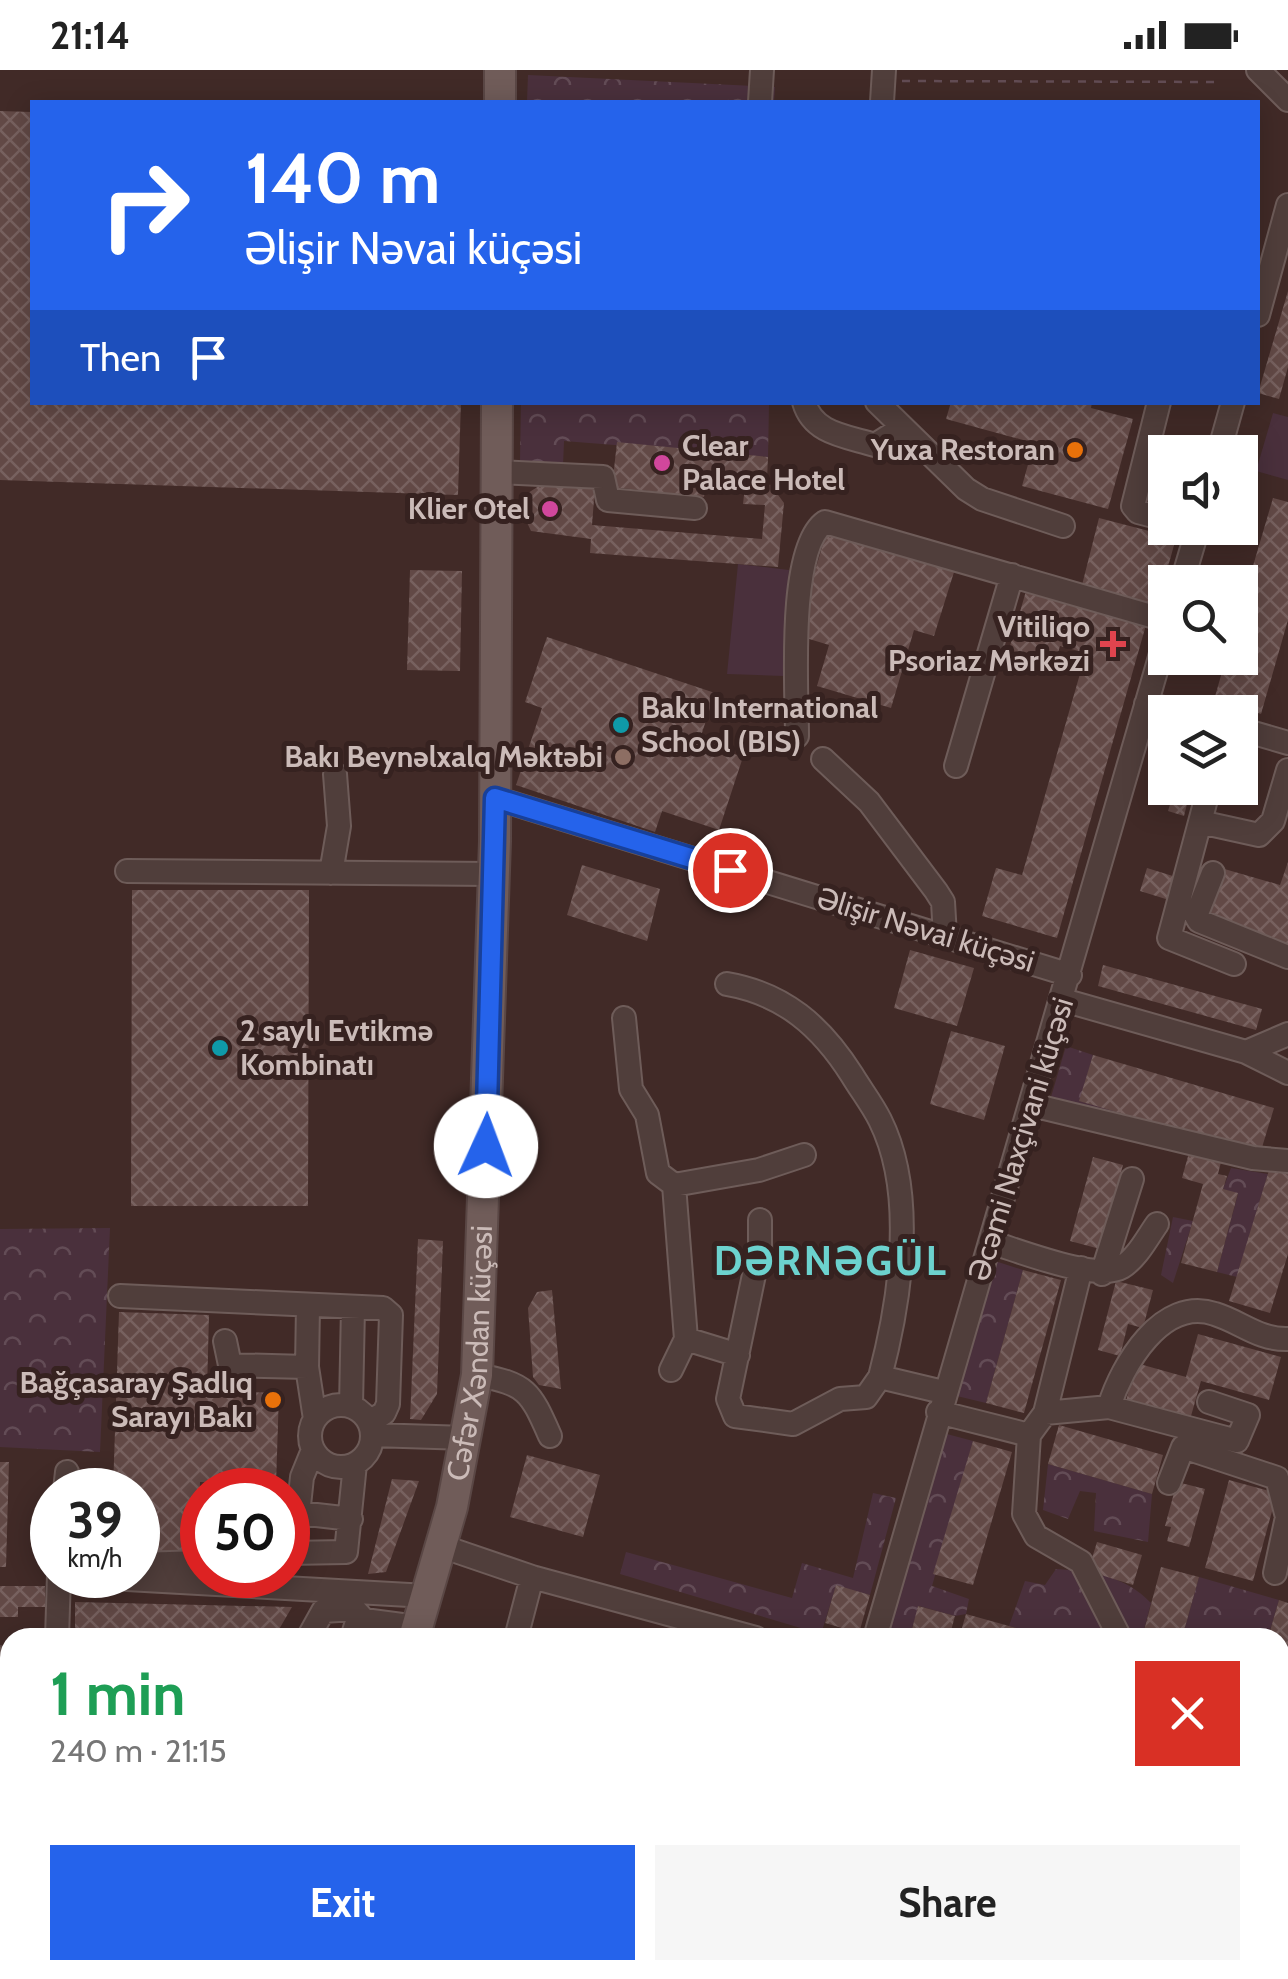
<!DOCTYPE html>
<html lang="en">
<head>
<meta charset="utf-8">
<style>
	:root { --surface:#fff; --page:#f6f6f6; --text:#222; --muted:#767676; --accent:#2563eb }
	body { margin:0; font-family:Cabin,sans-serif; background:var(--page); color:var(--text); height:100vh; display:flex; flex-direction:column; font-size:38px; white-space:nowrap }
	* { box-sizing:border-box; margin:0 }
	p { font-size:32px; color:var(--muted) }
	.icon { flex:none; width:55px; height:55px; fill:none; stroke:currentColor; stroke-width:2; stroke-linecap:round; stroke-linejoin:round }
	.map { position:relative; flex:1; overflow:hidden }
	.details { position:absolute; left:0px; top:1558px; width:1290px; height:352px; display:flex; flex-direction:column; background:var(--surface); border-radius:30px 30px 0 0; box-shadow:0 5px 25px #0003 }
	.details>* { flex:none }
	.hud { position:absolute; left:30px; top:30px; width:1230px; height:305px; border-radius:0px; box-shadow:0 5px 25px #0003; background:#2563eb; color:#fff; overflow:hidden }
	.controls { position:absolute; left:1148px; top:365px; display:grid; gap:20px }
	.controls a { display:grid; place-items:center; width:110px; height:110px; border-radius:0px; background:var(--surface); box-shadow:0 5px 25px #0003; font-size:50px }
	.speed { position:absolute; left:30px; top:1398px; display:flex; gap:20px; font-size:50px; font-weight:700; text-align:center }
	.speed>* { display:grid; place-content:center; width:130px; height:130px; border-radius:50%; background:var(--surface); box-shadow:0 5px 25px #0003; line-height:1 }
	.speed small { font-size:25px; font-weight:400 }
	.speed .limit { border:15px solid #d22; background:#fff; color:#111 }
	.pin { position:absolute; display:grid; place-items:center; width:85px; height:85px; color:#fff; margin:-42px; border:5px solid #fff; border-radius:50%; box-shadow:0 2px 10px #0007 }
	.me { position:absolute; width:110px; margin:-55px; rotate:2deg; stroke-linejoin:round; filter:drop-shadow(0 0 8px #0008) }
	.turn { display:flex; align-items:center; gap:35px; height:210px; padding:0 50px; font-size:45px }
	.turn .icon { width:130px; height:130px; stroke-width:2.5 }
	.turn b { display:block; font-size:70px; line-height:85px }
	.then { display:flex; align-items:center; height:95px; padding:0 50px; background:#0003; gap:20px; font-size:38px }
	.round { display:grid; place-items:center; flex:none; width:105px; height:105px; border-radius:0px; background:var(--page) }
	.overview { display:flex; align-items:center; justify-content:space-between; height:170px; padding:0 50px }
	h1 { font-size:60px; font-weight:800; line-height:75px; color:#1e9e55 }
	.action { display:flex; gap:20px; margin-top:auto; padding:20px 50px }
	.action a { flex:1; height:115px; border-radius:0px; background:var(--accent); color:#fff; font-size:40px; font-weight:800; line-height:115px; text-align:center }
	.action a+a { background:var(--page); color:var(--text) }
	.status { display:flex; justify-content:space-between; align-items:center; height:70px; padding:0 50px; background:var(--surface); direction:ltr }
	.status svg { height:28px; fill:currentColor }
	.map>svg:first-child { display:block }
	.forest { fill:url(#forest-crowns) }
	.pitch { fill:#4a303c }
	.building { fill:url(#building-cross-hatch) }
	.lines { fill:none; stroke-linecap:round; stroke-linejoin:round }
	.minor-casing { stroke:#6e5c59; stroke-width:26 }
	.major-casing { stroke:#5a4745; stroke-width:34 }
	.path { stroke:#624c54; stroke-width:2.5; stroke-dasharray:8 8; stroke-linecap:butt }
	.minor { stroke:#503e3b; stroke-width:22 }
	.major { stroke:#705c59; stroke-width:30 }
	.route-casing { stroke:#184099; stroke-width:25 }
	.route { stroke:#2563eb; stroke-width:18 }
	.food-dot { fill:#e8710a; stroke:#362220; stroke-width:4 }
	.hotel-dot { fill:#d1479c; stroke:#362220; stroke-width:4 }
	.health-dot { fill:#e0444e; stroke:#362220; stroke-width:4 }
	.culture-dot { fill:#0f9aa8; stroke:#362220; stroke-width:4 }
	.education-dot { fill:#8d6e63; stroke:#362220; stroke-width:4 }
	.labels { text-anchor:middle; stroke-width:10; stroke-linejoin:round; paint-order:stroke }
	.poi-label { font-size:30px; font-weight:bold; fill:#cbbbb8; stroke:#362220; text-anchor:end }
	.street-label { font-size:30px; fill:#cbbbb8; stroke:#362220 }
	.district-label { font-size:40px; font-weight:bold; letter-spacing:2.5px; fill:#6cd2ce; stroke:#362220 }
</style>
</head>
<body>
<div class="status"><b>21:14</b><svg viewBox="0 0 49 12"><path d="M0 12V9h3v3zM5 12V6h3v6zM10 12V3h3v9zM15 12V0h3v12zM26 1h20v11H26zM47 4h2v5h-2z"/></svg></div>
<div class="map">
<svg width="1288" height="1909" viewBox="0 0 1288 1909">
	<defs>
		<pattern id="forest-crowns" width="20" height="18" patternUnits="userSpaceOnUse" patternTransform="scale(2.5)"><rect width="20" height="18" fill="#4a303c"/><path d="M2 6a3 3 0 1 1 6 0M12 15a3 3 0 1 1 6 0" fill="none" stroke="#634c56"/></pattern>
		<pattern id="building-cross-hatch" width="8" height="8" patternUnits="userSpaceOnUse" patternTransform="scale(2.5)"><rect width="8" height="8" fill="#624946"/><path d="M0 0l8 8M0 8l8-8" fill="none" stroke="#77615f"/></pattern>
	</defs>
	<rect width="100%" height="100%" fill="#412a27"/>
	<path class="forest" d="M 528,5 L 775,17 L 774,32 L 527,32 Z
		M 521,333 L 769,333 L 768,387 L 564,371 L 563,395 L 520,392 Z
		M 1066,976 L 1093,985 L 1080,1031 L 1119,1042 L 1117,1047 L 1051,1027 Z
		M 1231,1098 L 1268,1104 L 1237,1207 L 1217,1202 L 1238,1124 L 1223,1119 Z
		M 1173,1147 L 1193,1151 L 1173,1213 L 1161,1205 Z
		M 110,1158 L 100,1382 L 0,1377 L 0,1159 Z
		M 995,1191 L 1023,1200 L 986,1333 L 957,1326 Z
		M 943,1363 L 973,1371 L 932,1516 L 969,1529 L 966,1544 L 955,1546 L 919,1536 L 909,1567 L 888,1558 Z
		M 1048,1394 L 1152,1424 L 1148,1472 L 1094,1461 L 1096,1423 L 1080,1421 L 1068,1449 L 1043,1440 Z
		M 873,1423 L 896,1428 L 870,1525 L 836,1516 L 821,1564 L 620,1504 L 626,1482 L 792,1528 L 802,1493 L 853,1508 Z
		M 1056,1499 C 1093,1501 1125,1506 1151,1533 L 1142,1567 L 1049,1567 L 1009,1556 L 1025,1511 L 1045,1515 Z
		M 1199,1507 L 1279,1530 L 1268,1567 L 1182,1568 Z"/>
	<path class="pitch" d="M 1273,343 L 1288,347 L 1288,410 L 1256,401 Z
		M 738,494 L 789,500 L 783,606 L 727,604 Z"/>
	<path class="building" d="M 0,41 L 32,42 L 32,332 L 461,332 L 458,425 L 0,410 Z
		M 1288,221 L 1288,297 L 1279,329 L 1258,323 Z
		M 951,332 L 1092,332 L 1091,338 L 1133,349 L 1108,439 L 1022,416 L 1034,373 L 946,349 Z
		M 617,372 L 768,387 L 767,410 L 784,433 L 778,497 L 590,483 L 591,469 L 531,461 L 523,444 L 523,434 L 528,423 L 542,414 L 595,417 L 592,455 L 762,469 L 765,435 L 743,434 L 746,407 L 707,404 L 704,427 L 612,417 Z
		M 1273,428 L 1288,432 L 1288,550 L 1261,644 L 1214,630 L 1226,588 L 1240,588 L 1240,540 Z
		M 1099,448 L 1176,468 L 1156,540 L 1081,519 Z
		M 826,464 L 954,502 L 934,566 L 914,560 L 891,638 L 817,616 L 829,575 L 796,565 Z
		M 410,500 L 462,501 L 460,601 L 407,600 Z
		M 1026,521 L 1146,555 L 1057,868 L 982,846 L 996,798 L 1022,805 L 1086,583 L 1060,576 L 1052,603 L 1006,590 Z
		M 547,567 L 715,623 L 699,672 L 743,687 L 719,760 L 662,741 L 655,762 L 516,715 L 542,638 L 525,632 Z
		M 1175,718 L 1191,718 L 1184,746 L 1168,741 Z
		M 1288,792 L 1288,874 L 1206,850 L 1221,798 L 1280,815 Z
		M 582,795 L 660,819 L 647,871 L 567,845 Z
		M 1147,798 L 1176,807 L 1169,830 L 1140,821 Z
		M 132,820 L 309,820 L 308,1136 L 131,1136 Z
		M 910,880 L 974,898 L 957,956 L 894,938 Z
		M 1103,895 L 1262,939 L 1256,960 L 1098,916 Z
		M 951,961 L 1005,976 L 984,1050 L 930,1034 Z
		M 1093,985 L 1274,1038 L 1260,1084 L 1079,1031 Z
		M 1190,1079 L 1222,1088 L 1218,1104 L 1227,1106 L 1223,1119 L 1238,1123 L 1217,1202 L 1181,1193 L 1203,1114 L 1182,1108 Z
		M 1093,1087 L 1123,1095 L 1100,1179 L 1070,1171 Z
		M 1270,1097 L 1288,1103 L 1288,1184 L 1270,1243 L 1229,1231 Z
		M 418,1169 L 443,1171 L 437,1324 L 421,1350 L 410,1349 Z
		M 1023,1200 L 1061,1210 L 1024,1343 L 986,1333 Z
		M 1116,1211 L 1153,1220 L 1143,1258 L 1128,1254 L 1120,1286 L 1098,1280 Z
		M 552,1220 L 561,1319 L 539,1315 L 533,1307 L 528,1238 L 537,1222 Z
		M 119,1242 L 209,1245 L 207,1321 L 279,1323 L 276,1415 L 200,1412 L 197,1491 L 138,1490 L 138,1420 L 113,1420 Z
		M 1198,1264 L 1281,1287 L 1269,1330 L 1201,1311 L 1189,1353 L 1125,1335 L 1136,1293 L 1186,1307 Z
		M 1059,1355 L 1163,1385 L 1152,1424 L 1048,1394 Z
		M 973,1371 L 1012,1382 L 973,1515 L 933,1504 Z
		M 527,1385 L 600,1405 L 583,1467 L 510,1447 Z
		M 0,1392 L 9,1392 L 6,1497 L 0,1497 Z
		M 392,1409 L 419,1411 L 386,1502 L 368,1504 Z
		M 1229,1410 L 1277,1423 L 1253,1511 L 1205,1498 Z
		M 1177,1412 L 1205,1419 L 1189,1477 L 1167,1471 L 1171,1457 L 1165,1456 Z
		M 1097,1472 L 1142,1485 L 1133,1515 L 1088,1501 Z
		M 1161,1497 L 1199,1507 L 1182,1568 L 1142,1568 Z
		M 836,1515 L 870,1525 L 859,1563 L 825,1553 Z
		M 0,1516 L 45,1516 L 45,1537 L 18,1537 L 18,1547 L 0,1547 Z
		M 1279,1530 L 1288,1533 L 1288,1626 L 1281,1651 L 1280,1568 L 1268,1568 Z
		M 75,1532 L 292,1537 L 274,1568 L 75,1568 Z
		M 918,1536 L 955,1546 L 949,1568 L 927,1568 L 928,1564 L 912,1559 Z
		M 966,1544 L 1045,1566 L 1045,1568 L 959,1568 Z
		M 0,1661 L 10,1668 L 10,1710 L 0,1703 Z
		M 0,1771 L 10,1777 L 10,1843 L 0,1837 Z
		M 0,1856 L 10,1862 L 10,1895 L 0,1888 Z
		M 18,1900 L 57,1900 L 51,1909 L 32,1909 Z
		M 129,1900 L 181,1900 L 175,1909 L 123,1909 Z
		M 336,1900 L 402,1900 L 399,1909 L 333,1909 Z
		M 584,1900 L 733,1900 L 730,1909 L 596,1909 Z
		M 818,1900 L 856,1900 L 854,1909 L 816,1909 Z
		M 972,1900 L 1013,1900 L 1010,1909 L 970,1909 Z"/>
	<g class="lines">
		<g class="minor-casing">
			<path id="minor" d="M 1258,0 L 1288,30
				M 760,32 L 762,0
				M 882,32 L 884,0
				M 1258,245 L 1288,135
				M 804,332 C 813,364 846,366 875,375 L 902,358
				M 877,332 L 966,419 L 982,429 L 1063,456
				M 1159,332 L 1133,436 L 1138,442 L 1165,449
				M 1219,382 L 1233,332
				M 496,402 L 603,407 L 608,430 L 695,438
				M 1182,512 L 1198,458
				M 1146,634 L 1181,642
				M 1240,659 L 1288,673
				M 797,666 C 797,622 787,478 825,452 L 1165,550
				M 823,689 L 869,732 L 936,821 L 943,832 L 945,866
				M 956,696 L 1012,505
				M 1209,718 L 1200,752 L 1259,765 L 1273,751 L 1288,700
				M 495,728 L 1070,905
				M 1200,752 L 1169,868 L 1234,894
				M 127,801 L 493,804
				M 331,803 L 339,756 L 335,704
				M 1213,803 L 1196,846 L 1199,851 L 1288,887
				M 727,914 C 784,924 821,956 852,1005 C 861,1020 872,1034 880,1050 C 917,1124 900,1231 880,1307
				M 1063,930 L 1246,982 L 1288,1003
				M 624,948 L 631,1019 L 647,1045 L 658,1103 L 674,1115 L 686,1269 L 671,1300
				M 1246,982 L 1288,964
				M 1032,1035 L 1253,1088 L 1288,1091
				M 674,1115 L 759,1100 L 804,1085
				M 760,1150 L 760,1176 L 728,1329 L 735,1346 L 793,1354 L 840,1329 L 866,1327 L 880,1307 L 943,1322
				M 990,1172 C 1020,1181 1097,1212 1122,1197 C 1137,1188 1147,1168 1157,1154
				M 1081,1198 L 1045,1343 L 1029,1365 L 1024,1444 L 1036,1466 L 1081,1492 L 1120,1568
				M 1102,1204 L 1132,1109
				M 120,1226 L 383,1238 L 391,1245 L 388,1334 L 384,1343 L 369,1352
				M 308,1236 L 307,1297 L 315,1349
				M 686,1269 L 738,1285
				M 225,1271 L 230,1295 L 307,1297
				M 477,1305 C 527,1314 530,1321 550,1366
				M310 1366a31 31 0 1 1 62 0a31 31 0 1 1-62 0Z
				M 351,1336 L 353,1237
				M 1109,1337 C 1122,1295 1162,1226 1215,1244 C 1241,1252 1259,1270 1288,1269
				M 938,1342 L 1029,1365
				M 1045,1343 L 1109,1337 L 1237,1371 L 1248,1345 L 1209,1332
				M 372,1365 L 467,1368
				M 1169,1413 L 1183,1377 L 1277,1408 L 1287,1447 L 1275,1503
				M 65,1420 L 67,1402
				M 299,1443 L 351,1449
				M 441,1476 L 532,1507 L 756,1568
				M 288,1483 L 346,1482 L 355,1394
				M 294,1483 L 302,1407 L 313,1380
				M 138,1494 L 202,1492
				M 127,1509 L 427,1526
				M 57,1568 L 59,1505
				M 308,1568 L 323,1541 L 354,1539 L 364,1550
				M 352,1568 L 356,1555 L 364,1550 L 417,1557
				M 516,1568 L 532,1507
				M 875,1568 L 1165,570
				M 1280,1719 L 1288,1722
				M 0,1735 L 10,1741
				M 1280,1830 L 1286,1812
				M 1151,1900 L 1178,1909
				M 95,1907 L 99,1900
				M 425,1909 L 428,1900
				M 772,1909 L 775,1900
				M 862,1909 L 864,1900
				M 931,1909 L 932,1900
				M 1046,1909 L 1048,1900
				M 1254,1909 L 1257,1900"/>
		</g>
		<g class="major-casing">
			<g id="major">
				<path d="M 500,0 L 500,32"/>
				<path id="s1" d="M 414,1568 L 452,1437 L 477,1305 L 495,771 L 497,332"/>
				<path d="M 0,1592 L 10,1599"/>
				<path d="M 446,1900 L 459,1909"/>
				<path d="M 311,1909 L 313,1900"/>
			</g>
		</g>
		<path class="path" d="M 902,11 L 1216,12
			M 721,32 L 739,30"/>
		<use href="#minor" class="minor"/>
		<use href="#major" class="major"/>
	</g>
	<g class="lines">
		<g class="route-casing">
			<path id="route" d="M 486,1076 L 495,728 L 730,800"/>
		</g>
		<use href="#route" class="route"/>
	</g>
	<g class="food-dot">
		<circle cx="1075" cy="380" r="10"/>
		<circle cx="273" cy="1330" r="10"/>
	</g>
	<g class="hotel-dot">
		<circle cx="662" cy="393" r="10"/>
		<circle cx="550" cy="439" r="10"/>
	</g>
	<path class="health-dot" d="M1108 559h10v10h10v10h-10v10h-10v-10h-10v-10h10z"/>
	<g class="culture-dot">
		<circle cx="621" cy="655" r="10"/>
		<circle cx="220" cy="978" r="10"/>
	</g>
	<circle class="education-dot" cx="623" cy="687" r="10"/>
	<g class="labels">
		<g class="poi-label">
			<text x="682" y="386" text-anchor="start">Clear<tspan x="682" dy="34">Palace Hotel</tspan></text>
			<text x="1055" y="390">Yuxa Restoran</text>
			<text x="530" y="449">Klier Otel</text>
			<text x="1090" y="567">Vitiliqo<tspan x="1090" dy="34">Psoriaz Mərkəzi</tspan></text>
			<text x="641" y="648" text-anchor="start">Baku International<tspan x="641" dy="34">School (BIS)</tspan></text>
			<text x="603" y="697">Bakı Beynəlxalq Məktəbi</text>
			<text x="240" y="971" text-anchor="start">2 saylı Evtikmə<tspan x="240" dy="34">Kombinatı</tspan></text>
			<text x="253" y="1323">Bağçasaray Şadlıq<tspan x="253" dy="34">Sarayı Bakı</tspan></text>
		</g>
		<g class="street-label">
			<text transform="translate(926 860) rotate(17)" y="10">Əlişir Nəvai küçəsi</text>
			<text transform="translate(1021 1069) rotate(-73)" y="10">Əcəmi Naxçivani küçəsi</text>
			<text dy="10" stroke="none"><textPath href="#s1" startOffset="292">Cəfər Xəndan küçəsi</textPath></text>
		</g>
		<g class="district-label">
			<text x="831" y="1205">DƏRNƏGÜL</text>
		</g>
	</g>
</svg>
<div class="controls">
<a><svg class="icon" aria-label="sound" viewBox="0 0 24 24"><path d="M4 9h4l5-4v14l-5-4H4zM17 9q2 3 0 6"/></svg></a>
<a><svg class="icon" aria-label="search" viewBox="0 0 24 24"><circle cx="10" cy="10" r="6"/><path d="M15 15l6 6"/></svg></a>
<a><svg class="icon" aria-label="layers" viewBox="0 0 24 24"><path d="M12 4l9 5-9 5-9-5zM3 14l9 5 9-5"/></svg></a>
</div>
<div class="speed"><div>39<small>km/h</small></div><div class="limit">50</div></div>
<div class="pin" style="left:730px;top:800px;background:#d93025"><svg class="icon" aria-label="arrive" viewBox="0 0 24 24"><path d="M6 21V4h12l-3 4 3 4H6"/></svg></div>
<svg class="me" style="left:486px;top:1076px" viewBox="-20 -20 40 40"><circle r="19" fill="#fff"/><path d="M0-13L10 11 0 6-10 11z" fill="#2563eb"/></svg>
<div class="hud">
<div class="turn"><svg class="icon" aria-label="right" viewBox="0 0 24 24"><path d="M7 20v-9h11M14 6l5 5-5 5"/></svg><div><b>140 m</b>Əlişir Nəvai küçəsi</div></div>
<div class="then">Then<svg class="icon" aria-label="arrive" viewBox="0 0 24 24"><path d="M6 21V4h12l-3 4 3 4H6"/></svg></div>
</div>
<section class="details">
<div class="overview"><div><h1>1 min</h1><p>240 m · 21:15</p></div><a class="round" style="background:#d93025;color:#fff"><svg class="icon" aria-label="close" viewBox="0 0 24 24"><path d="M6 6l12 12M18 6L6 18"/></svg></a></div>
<div class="action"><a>Exit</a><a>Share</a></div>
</section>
</div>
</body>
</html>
